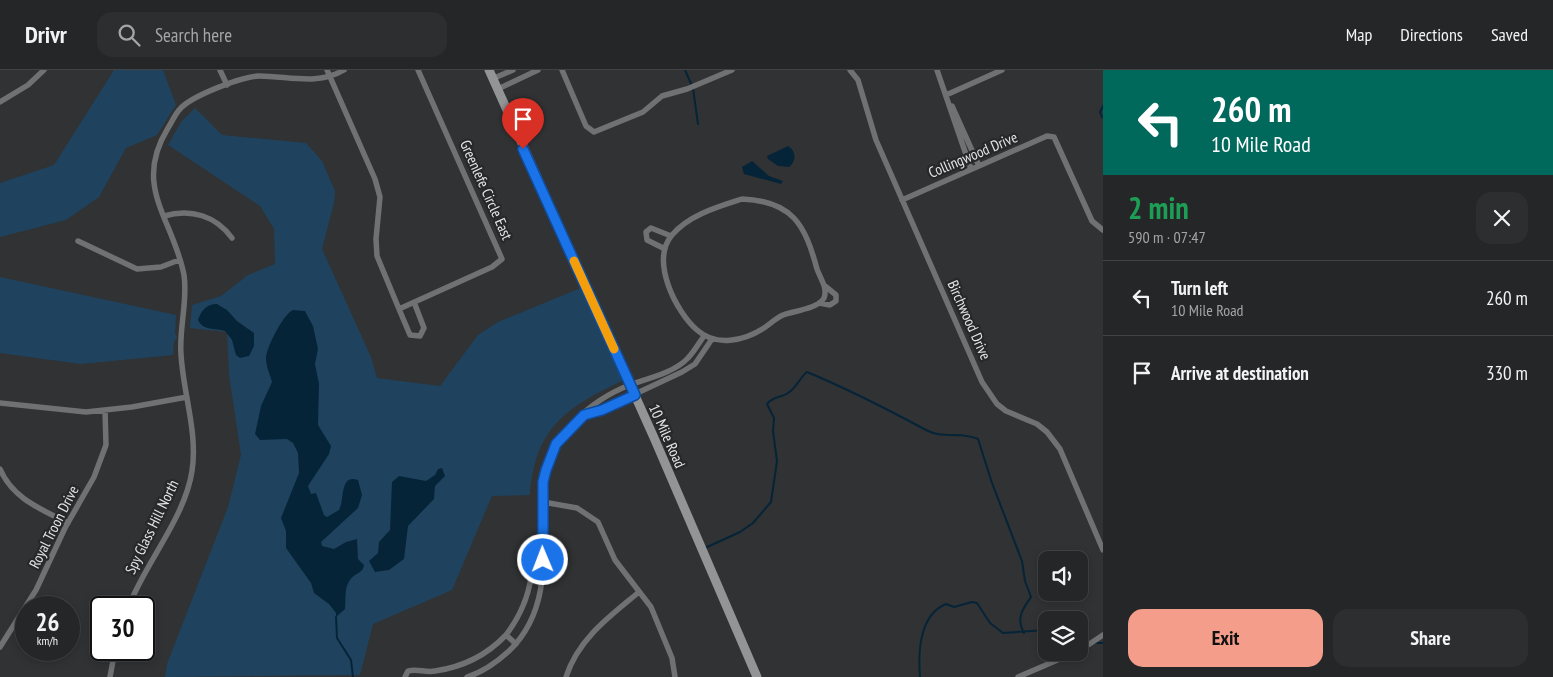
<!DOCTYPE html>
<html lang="en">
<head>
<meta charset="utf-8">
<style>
	:root { --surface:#242627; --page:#2c2e2f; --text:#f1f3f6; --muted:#a3a5a7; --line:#414344; --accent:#f49d8b }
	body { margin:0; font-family:"PT Sans Narrow",sans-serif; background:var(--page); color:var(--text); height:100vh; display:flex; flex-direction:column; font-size:19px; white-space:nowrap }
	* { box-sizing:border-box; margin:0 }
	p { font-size:16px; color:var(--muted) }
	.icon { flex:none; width:28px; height:28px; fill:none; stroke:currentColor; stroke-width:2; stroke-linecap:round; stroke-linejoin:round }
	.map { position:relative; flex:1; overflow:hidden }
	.details { display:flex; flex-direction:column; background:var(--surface); width:450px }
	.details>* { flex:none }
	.banner { background:#00695c; color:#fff; overflow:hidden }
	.fabs { position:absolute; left:1038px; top:481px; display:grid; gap:10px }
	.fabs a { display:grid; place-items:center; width:50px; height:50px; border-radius:10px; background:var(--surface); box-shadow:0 2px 8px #0003,0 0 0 1px var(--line); font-size:25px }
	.speed { position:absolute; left:15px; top:526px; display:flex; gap:10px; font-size:25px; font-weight:700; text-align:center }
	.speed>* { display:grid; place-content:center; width:65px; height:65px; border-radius:50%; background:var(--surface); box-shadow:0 2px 8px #0003,0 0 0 1px var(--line); line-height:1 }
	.speed small { font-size:12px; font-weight:400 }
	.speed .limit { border:2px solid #111; border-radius:8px; background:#fff; color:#111 }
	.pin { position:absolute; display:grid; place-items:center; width:42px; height:42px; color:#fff; margin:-51px -21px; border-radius:50% 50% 50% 0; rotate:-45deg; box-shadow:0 0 5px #0007 }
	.pin .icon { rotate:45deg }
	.me { position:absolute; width:55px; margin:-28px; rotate:359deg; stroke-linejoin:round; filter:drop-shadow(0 0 4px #0008) }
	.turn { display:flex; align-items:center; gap:18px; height:105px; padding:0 25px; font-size:22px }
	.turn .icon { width:65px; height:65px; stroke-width:2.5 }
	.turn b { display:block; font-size:35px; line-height:42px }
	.round { display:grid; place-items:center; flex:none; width:52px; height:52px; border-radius:15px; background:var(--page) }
	.summary { display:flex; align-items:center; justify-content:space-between; height:85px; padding:0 25px }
	h1 { font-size:30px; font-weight:700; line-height:38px; color:#1e9e55 }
	.primary-button { display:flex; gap:10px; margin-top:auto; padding:10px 25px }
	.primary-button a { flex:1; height:58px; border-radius:15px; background:var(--accent); color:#111; font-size:20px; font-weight:700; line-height:58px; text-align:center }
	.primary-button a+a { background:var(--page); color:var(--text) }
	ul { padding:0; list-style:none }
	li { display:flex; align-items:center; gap:15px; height:75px; padding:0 25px; border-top:1px solid var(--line) }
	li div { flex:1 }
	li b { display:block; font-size:19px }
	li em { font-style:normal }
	header { display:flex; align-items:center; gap:30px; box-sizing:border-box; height:70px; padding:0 25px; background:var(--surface); border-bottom:1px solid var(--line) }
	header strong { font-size:24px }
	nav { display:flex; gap:28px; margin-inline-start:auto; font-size:18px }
	.search { width:350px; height:45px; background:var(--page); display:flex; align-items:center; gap:12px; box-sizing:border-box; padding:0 18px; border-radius:15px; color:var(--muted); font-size:19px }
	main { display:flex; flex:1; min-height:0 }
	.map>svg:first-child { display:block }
	.green { fill:#1f435e }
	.water { fill:#062438 }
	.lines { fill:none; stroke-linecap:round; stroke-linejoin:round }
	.stream { stroke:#062438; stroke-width:2 }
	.minor { stroke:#707172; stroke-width:5.5 }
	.secondary { stroke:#929496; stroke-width:9 }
	.route-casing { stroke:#114b97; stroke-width:12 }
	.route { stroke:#1a73e8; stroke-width:9 }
	.slow { stroke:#f59e0b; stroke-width:9 }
	.labels { text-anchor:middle; stroke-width:4.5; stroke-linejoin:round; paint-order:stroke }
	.street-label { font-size:15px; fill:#e4e6e7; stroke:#26282a }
</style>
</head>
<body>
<header>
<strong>Drivr</strong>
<div class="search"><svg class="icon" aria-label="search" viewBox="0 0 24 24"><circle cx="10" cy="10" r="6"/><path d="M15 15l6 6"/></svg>Search here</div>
<nav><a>Map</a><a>Directions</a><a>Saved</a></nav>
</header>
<main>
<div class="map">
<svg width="1103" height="607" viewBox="0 0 1103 607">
	<rect width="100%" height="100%" fill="#303234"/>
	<path class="green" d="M 114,0 L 163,0 L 176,35 L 157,65 L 126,78 L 99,127 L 66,150 L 0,167 L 0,113 L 54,95 Z
		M 195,38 L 222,65 L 306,73 L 322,91 L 335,121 L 334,133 L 322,179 L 371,287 L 377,308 L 440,316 L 478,265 L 498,252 L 583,217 L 624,310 C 567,337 535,357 530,425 L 492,426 L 452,520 L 373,554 L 360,605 L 165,607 L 167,594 L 228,437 L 241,385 L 229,304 L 227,262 L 190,258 L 192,235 L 221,226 L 248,205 L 275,194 L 274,159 L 260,136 L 168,75 L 181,52 Z
		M 0,207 L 176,245 L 175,263 L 177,268 L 174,272 L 173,285 L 81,294 L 0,283 Z"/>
	<path class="water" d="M 788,76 C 796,81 797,91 789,97 L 778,96 L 768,89 L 767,86 Z
		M 752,91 L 769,106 L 783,111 L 781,114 L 744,104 L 742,97 Z
		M 217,234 L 227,240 L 237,251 L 254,263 L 254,276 L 249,286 L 240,288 L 236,285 L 232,270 L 225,261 C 215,258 203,261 198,250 C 201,241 206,234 217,234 Z
		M 293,240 L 305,241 L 313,256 L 318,279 L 315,294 L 319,314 L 318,355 L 331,376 L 329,384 L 308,416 L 311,424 L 316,423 L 324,445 L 327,447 L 339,440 C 345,430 339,404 358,410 L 362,425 L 358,438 L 321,472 L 322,476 L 334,479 L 346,472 L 357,469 L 358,489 L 364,495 C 363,504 354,503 350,510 C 344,518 346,530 345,539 L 336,547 L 336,543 L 329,534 L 314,523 L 311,513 L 286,478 L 286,461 L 281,448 L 299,403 L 298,383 L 293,373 L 287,369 L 260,370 L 255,364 L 261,336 L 272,312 C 270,304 266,297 266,288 C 266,278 284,243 293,240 Z
		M 442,398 L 445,406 L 435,416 L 434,429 L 408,456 L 404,489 L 389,500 L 375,502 L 369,491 L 378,483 L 379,472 L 390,460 L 392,412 L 399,406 L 426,411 L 435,405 L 438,399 Z"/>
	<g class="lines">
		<path class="stream" d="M 685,0 L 693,18 L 698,54
			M 1102,47 L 1100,42 L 1103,36
			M 705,478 L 740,462 L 753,453 L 771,432 L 777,391 L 773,361 L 774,348 L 767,334 C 773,326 781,328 788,323 C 797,317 801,306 807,302 C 848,319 887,339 926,360 C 942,369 962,361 978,369 L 992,413 L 1022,491 L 1025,511 L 1031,527 C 1022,540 1016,548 1024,563
			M 336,547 L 337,568 L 351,590 L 353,607
			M 1079,569 L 1088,572
			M 1096,573 L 1103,573
			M 920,607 C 918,583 919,545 946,534 L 954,537 L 972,532 L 977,533 L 990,553 L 1003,563 L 1046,560"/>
		<path class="minor" d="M 220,0 L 227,15
			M 327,0 L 375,109 L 380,127 L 376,169 L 377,186 L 399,239 L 492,197 L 502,189 L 418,0
			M 562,0 L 586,56 L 594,62 L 643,42 L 662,26 L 687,19 L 732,0
			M 850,0 L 858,10 L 876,70 L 982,312 L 997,334 L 1006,341 L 1037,354 L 1047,362 L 1060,379 L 1103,480
			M 937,0 L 971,99
			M 492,9 L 513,0
			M 498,19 L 538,0
			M 946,25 L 1002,0
			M 0,32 L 28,15 L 44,0
			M 952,36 L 979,96
			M 742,129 C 793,131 805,155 817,199 C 820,208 828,218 824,228 C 818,239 793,241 783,245 C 776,248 770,254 764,258 C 744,271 716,277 697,260 C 676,242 650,191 672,165 C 689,145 717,137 742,129 Z
			M 902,130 L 1047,66 L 1054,67 L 1092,151 L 1103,160
			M 164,146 C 191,138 216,146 232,168
			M 78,171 L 137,199 L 161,197 L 179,190
			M 665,179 L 647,170 L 646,162 L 651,158 L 671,166
			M 819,233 L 830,235 L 836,231 L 836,225 L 825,216
			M 399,239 L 410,265 L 420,266 L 424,258 L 414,232
			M 0,333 L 86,342 L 132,337 L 187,327
			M 584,345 L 601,340 L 682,302 L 695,294 L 712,269
			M 0,399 C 13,429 41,439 68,453
			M 543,432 L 577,438 L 598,452 L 615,490 L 651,537 L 672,588 L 675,607
			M 128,538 C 145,493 185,448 192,401 C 198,362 183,323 181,284 C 179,258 188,230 184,205 C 173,148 132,117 168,58 C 172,52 175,44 180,39 C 191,26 243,6 259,6 C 289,6 317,16 344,0
			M 516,574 L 506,565 C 521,545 531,522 532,496 C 532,488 531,481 532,473 L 534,470 L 543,470
			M 0,577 L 36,520 L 65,458 L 94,407 L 106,375 L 105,340
			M 1079,581 L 1103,565
			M 110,607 L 115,580
			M 405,607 L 408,601 C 417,598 425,603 435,601 C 463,597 486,586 506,565
			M 467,607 C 483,602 497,592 509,581 C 556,536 541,470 543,412 C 552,365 588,331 632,314 C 650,308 675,302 688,288 C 694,282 699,273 704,266
			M 566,607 C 578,569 610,546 639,522
			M 1018,607 L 1076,582"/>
		<path class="secondary" d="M 489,0 L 655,370 L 757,607"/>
	</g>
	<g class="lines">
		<g class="route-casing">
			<path id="route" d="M 523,79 L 635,325 L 602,340 L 584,345 L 556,374 L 546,400 L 543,412 L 543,490"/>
		</g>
		<use href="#route" class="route"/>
		<path class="slow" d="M 574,191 L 614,279"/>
	</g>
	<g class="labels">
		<g class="street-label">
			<text transform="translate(973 85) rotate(-23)" y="5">Collingwood Drive</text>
			<text transform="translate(486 120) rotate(66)" y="5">Greenlefe Circle East</text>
			<text transform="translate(969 250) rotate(66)" y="5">Birchwood Drive</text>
			<text transform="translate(667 366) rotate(66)" y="5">10 Mile Road</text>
			<text transform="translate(54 457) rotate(-63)" y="5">Royal Troon Drive</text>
			<text transform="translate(152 457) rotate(-64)" y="5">Spy Glass Hill North</text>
		</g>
	</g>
</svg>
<div class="fabs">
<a><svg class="icon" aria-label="sound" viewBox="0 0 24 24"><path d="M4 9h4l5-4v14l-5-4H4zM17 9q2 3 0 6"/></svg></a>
<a><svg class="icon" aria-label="layers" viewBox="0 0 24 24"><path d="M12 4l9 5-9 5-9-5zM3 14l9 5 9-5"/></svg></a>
</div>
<div class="speed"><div>26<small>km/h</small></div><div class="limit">30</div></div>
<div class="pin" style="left:523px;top:79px;background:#d93025"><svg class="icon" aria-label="arrive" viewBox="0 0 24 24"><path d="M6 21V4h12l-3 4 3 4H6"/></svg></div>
<svg class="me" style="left:543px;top:490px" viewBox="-20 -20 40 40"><circle r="17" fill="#1a73e8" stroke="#fff" stroke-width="3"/><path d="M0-11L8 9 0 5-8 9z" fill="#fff"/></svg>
</div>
<section class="details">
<div class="banner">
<div class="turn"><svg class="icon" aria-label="left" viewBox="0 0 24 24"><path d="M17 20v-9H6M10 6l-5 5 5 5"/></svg><div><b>260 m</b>10 Mile Road</div></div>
</div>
<div class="summary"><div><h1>2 min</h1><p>590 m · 07:47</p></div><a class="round"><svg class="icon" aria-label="close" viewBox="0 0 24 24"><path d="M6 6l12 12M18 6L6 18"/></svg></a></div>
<ul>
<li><svg class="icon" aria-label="left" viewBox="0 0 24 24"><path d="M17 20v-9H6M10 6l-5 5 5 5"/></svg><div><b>Turn left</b><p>10 Mile Road</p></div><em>260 m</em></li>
<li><svg class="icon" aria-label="arrive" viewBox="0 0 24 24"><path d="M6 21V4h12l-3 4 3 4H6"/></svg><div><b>Arrive at destination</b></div><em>330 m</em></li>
</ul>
<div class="primary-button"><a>Exit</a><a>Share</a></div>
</section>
</main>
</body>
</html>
